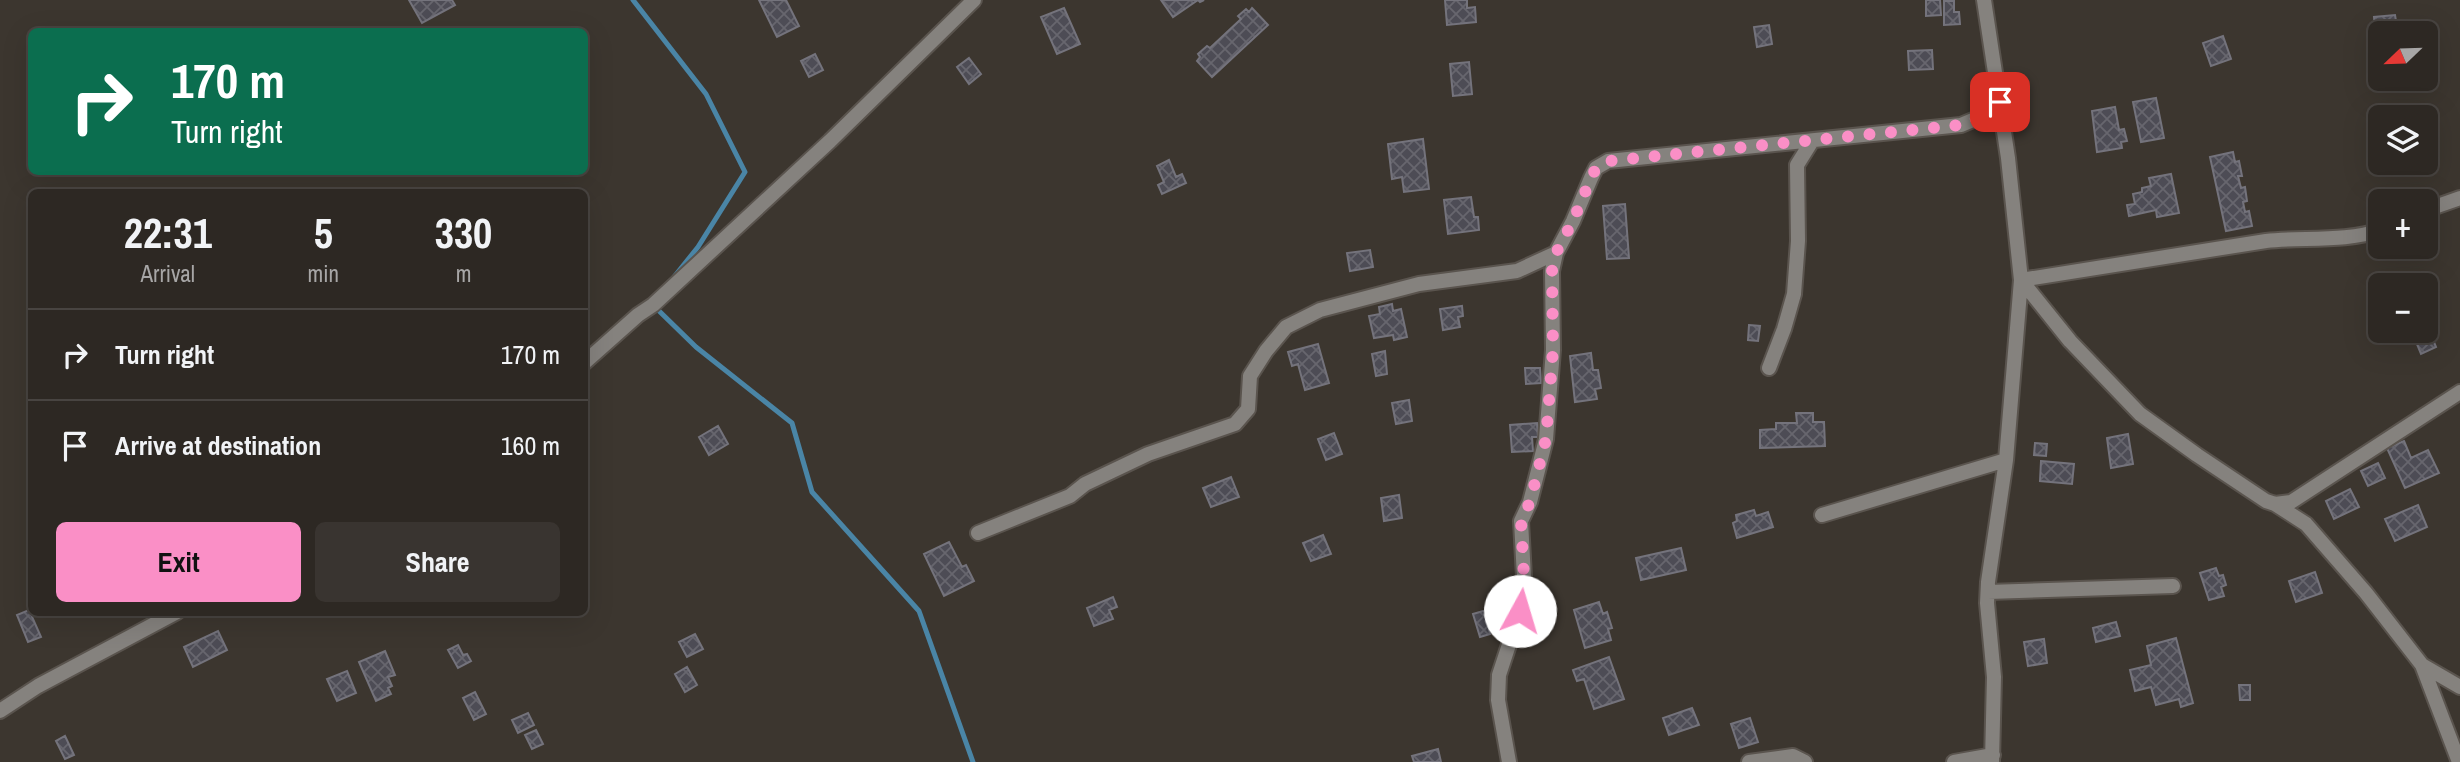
<!DOCTYPE html>
<html lang="en">
<head>
<meta charset="utf-8">
<style>
	:root { --surface:#2d2823; --page:#393430; --text:#f1f3f6; --muted:#a7a6a6; --line:#484441; --accent:#fa8fc6 }
	body { margin:0; font-family:"Archivo Narrow",sans-serif; background:var(--page); color:var(--text); height:100vh; display:flex; flex-direction:column; font-size:26px; white-space:nowrap }
	* { box-sizing:border-box; margin:0 }
	p { font-size:23px; color:var(--muted) }
	.icon { flex:none; width:38px; height:38px; fill:none; stroke:currentColor; stroke-width:2; stroke-linecap:round; stroke-linejoin:round }
	.map { position:relative; flex:1; overflow:hidden }
	.side { position:absolute; left:28px; top:189px; width:560px; height:427px; display:flex; flex-direction:column; background:var(--surface); border-radius:10px; box-shadow:0 7px 28px #0002,0 0 0 2px var(--line) }
	.side>* { flex:none }
	.top-card { position:absolute; left:28px; top:28px; width:560px; height:147px; border-radius:10px; box-shadow:0 7px 28px #0002,0 0 0 2px var(--line); background:#0b6e4f; color:#fff; overflow:hidden }
	.needle { width:46px; rotate:247deg }
	.controls { position:absolute; left:2368px; top:21px; display:grid; gap:14px }
	.controls a { display:grid; place-items:center; width:70px; height:70px; border-radius:10px; background:var(--surface); box-shadow:0 7px 28px #0002,0 0 0 2px var(--line); font-size:35px }
	.pin { position:absolute; display:grid; place-items:center; width:60px; height:60px; color:#fff; margin:-30px; border-radius:14px; box-shadow:0 4px 10px #0006 }
	.me { position:absolute; width:77px; margin:-38px; rotate:6deg; stroke-linejoin:round; filter:drop-shadow(0 0 5px #0008) }
	.turn { display:flex; align-items:center; gap:24px; height:147px; padding:0 28px; font-size:32px }
	.turn .icon { width:91px; height:91px; stroke-width:2.5 }
	.turn b { display:block; font-size:49px; line-height:60px }
	.eta { display:flex; justify-content:space-evenly; align-items:center; height:119px; text-align:center }
	.eta b { font-size:42px; font-weight:700; line-height:49px }
	.button { display:flex; gap:14px; margin-top:auto; padding:14px 28px }
	.button a { flex:1; height:80px; border-radius:10px; background:var(--accent); color:#111; font-size:28px; font-weight:700; line-height:80px; text-align:center }
	.button a+a { background:var(--page); color:var(--text) }
	ul { padding:0; list-style:none }
	li { display:flex; align-items:center; gap:21px; height:91px; padding:0 28px; border-top:2px solid var(--line) }
	li div { flex:1 }
	li b { display:block; font-size:26px }
	li em { font-style:normal }
	.map>svg:first-child { display:block }
	.lines { fill:none; stroke-linecap:round; stroke-linejoin:round }
	.stream { stroke:#4a85a6; stroke-width:5 }
	.building { fill:url(#building-cross-hatch); stroke:#74737c; stroke-width:2 }
	.street-casing { stroke:#5a544e; stroke-width:18 }
	.street { stroke:#85827e; stroke-width:14 }
	.route { stroke:#fa8fc6; stroke-width:12; stroke-dasharray:0 21.6 }
</style>
</head>
<body>
<div class="map">
<svg width="2460" height="762" viewBox="0 0 2460 762">
	<defs>
		<pattern id="building-cross-hatch" width="8" height="8" patternUnits="userSpaceOnUse" patternTransform="scale(1.75)"><rect width="8" height="8" fill="#4d4c55"/><path d="M0 0l8 8M0 8l8-8" fill="none" stroke="#67666e"/></pattern>
	</defs>
	<rect width="100%" height="100%" fill="#3c362f"/>
	<g class="lines">
		<path class="stream" d="M 633,0 L 706,94 L 745,172 L 698,247 L 674,277
			M 655,307 L 696,347 L 792,423 L 812,492 L 919,611 L 973,762"/>
	</g>
	<path class="building" d="M 409,0 L 452,0 L 455,5 L 422,23 Z
		M 759,0 L 786,0 L 799,26 L 777,37 Z
		M 1161,0 L 1204,0 L 1200,2 L 1198,0 L 1173,17 Z
		M 1445,0 L 1467,0 L 1467,8 L 1475,7 L 1476,22 L 1447,25 Z
		M 1926,0 L 1940,0 L 1941,15 L 1926,16 Z
		M 1944,1 L 1954,1 L 1954,12 L 1959,12 L 1960,24 L 1944,25 Z
		M 1064,8 L 1080,44 L 1057,54 L 1041,17 Z
		M 1252,8 L 1268,25 L 1212,77 L 1197,61 L 1200,57 L 1198,54 L 1207,46 L 1210,48 L 1241,19 L 1238,16 L 1246,9 L 1249,12 Z
		M 2395,15 L 2396,21 L 2409,20 L 2410,33 L 2380,33 L 2380,53 L 2377,53 L 2374,17 Z
		M 1769,25 L 1772,44 L 1757,47 L 1754,27 Z
		M 2223,36 L 2231,59 L 2211,66 L 2203,43 Z
		M 1932,50 L 1933,69 L 1909,70 L 1908,51 Z
		M 815,54 L 823,70 L 809,77 L 801,61 Z
		M 969,58 L 981,74 L 969,84 L 957,67 Z
		M 1469,62 L 1472,94 L 1453,96 L 1450,64 Z
		M 2156,98 L 2164,138 L 2141,142 L 2133,102 Z
		M 2115,107 L 2119,130 L 2124,129 L 2127,141 L 2121,142 L 2122,148 L 2097,152 L 2092,111 Z
		M 1423,139 L 1429,189 L 1404,192 L 1402,177 L 1392,179 L 1388,144 Z
		M 2233,152 L 2235,162 L 2239,161 L 2242,176 L 2238,176 L 2241,188 L 2245,187 L 2247,201 L 2243,202 L 2245,212 L 2249,211 L 2252,226 L 2226,231 L 2210,157 Z
		M 1169,160 L 1176,177 L 1182,174 L 1186,183 L 1162,194 L 1158,185 L 1164,182 L 1157,166 Z
		M 2171,174 L 2179,213 L 2157,217 L 2156,210 L 2129,216 L 2127,205 L 2135,204 L 2133,194 L 2142,192 L 2142,188 L 2151,186 L 2149,178 Z
		M 1471,197 L 1474,217 L 1478,217 L 1479,230 L 1448,234 L 1444,200 Z
		M 1625,204 L 1629,258 L 1607,259 L 1603,206 Z
		M 1370,250 L 1373,267 L 1350,271 L 1347,253 Z
		M 1392,304 L 1393,311 L 1401,309 L 1407,337 L 1394,340 L 1393,335 L 1374,338 L 1369,316 L 1380,314 L 1379,307 Z
		M 1462,306 L 1463,316 L 1458,317 L 1460,327 L 1443,330 L 1440,309 Z
		M 1749,325 L 1760,326 L 1758,341 L 1748,340 Z
		M 2427,325 L 2436,347 L 2421,354 L 2412,332 L 2426,331 Z
		M 1318,344 L 1329,383 L 1305,390 L 1298,364 L 1292,366 L 1288,352 Z
		M 1385,351 L 1387,374 L 1376,376 L 1372,354 Z
		M 1591,353 L 1593,370 L 1598,370 L 1601,388 L 1595,389 L 1597,399 L 1575,402 L 1570,356 Z
		M 1525,368 L 1540,368 L 1541,383 L 1526,384 Z
		M 1409,400 L 1412,421 L 1396,424 L 1392,403 Z
		M 1796,413 L 1813,413 L 1813,422 L 1824,422 L 1825,446 L 1760,448 L 1760,430 L 1776,429 L 1776,423 L 1797,423 Z
		M 1537,423 L 1538,437 L 1532,437 L 1533,451 L 1512,452 L 1510,425 Z
		M 718,426 L 728,444 L 709,455 L 699,437 Z
		M 1334,433 L 1342,454 L 1326,460 L 1318,439 Z
		M 2128,434 L 2133,464 L 2111,468 L 2107,438 Z
		M 2404,441 L 2411,458 L 2428,450 L 2439,473 L 2405,488 L 2387,448 Z
		M 2035,443 L 2047,444 L 2046,456 L 2034,455 Z
		M 2041,461 L 2074,464 L 2072,484 L 2040,481 Z
		M 2378,463 L 2385,478 L 2368,486 L 2361,471 Z
		M 1231,477 L 1239,497 L 1211,507 L 1203,488 Z
		M 2350,489 L 2359,507 L 2334,519 L 2326,501 Z
		M 1399,495 L 1402,518 L 1384,521 L 1381,498 Z
		M 2418,505 L 2427,527 L 2395,541 L 2385,519 Z
		M 1754,510 L 1756,516 L 1768,512 L 1773,527 L 1737,538 L 1733,523 L 1737,521 L 1736,515 Z
		M 1323,535 L 1331,554 L 1311,561 L 1303,543 Z
		M 949,542 L 962,567 L 966,565 L 974,581 L 944,596 L 924,554 Z
		M 1681,548 L 1686,570 L 1641,580 L 1636,558 Z
		M 2216,568 L 2219,576 L 2223,575 L 2226,585 L 2221,587 L 2224,596 L 2209,600 L 2200,573 Z
		M 2315,572 L 2322,593 L 2296,602 L 2289,581 Z
		M 1113,597 L 1117,607 L 1109,610 L 1113,619 L 1094,626 L 1087,608 Z
		M 1599,602 L 1603,614 L 1607,612 L 1612,628 L 1608,629 L 1611,640 L 1585,648 L 1574,610 Z
		M 1504,605 L 1509,624 L 1489,630 L 1490,634 L 1480,637 L 1473,614 Z
		M 29,610 L 41,637 L 28,642 L 17,615 Z
		M 2116,622 L 2120,636 L 2096,642 L 2093,628 Z
		M 218,631 L 227,650 L 193,667 L 184,647 Z
		M 695,634 L 703,649 L 687,657 L 679,642 Z
		M 2176,638 L 2193,703 L 2181,707 L 2179,699 L 2156,705 L 2151,687 L 2135,691 L 2130,670 L 2151,665 L 2147,646 Z
		M 2044,639 L 2047,663 L 2028,666 L 2024,642 Z
		M 458,645 L 463,655 L 467,654 L 471,661 L 458,668 L 448,650 Z
		M 385,651 L 395,675 L 388,677 L 392,686 L 388,688 L 391,694 L 376,701 L 359,662 Z
		M 1609,657 L 1624,699 L 1594,709 L 1584,679 L 1577,681 L 1573,670 Z
		M 687,667 L 697,685 L 685,692 L 675,674 Z
		M 347,671 L 356,693 L 337,701 L 327,679 Z
		M 2239,685 L 2250,685 L 2250,700 L 2240,700 Z
		M 475,692 L 486,714 L 474,720 L 463,698 Z
		M 1692,708 L 1699,725 L 1669,735 L 1663,718 Z
		M 528,713 L 534,725 L 518,733 L 512,720 Z
		M 1750,718 L 1758,742 L 1739,748 L 1731,724 Z
		M 536,730 L 543,744 L 532,749 L 525,735 Z
		M 65,736 L 74,755 L 65,759 L 56,741 Z
		M 1438,749 L 1441,762 L 1414,762 L 1412,756 Z"/>
	<g class="lines">
		<g class="street-casing">
			<path id="street" d="M 1984,0 L 2008,158 L 2021,280 L 2006,460 L 1988,582 L 1987,603 L 1994,677 L 1992,762
				M 2426,210 L 2460,198
				M 2021,280 L 2070,341 L 2140,414 L 2197,455 L 2266,501 L 2275,504 L 2306,524 L 2366,593 L 2422,665 L 2460,687
				M 2021,280 L 2266,241 C 2301,237 2348,242 2380,230
				M 584,363 L 638,315 L 653,305 L 830,141 L 974,0
				M 1769,368 L 1784,329 L 1794,294 L 1798,241 L 1797,165 L 1812,141
				M 2275,504 L 2291,502 L 2460,392
				M 1822,515 L 2006,460
				M 978,533 L 1070,496 L 1085,484 L 1148,454 L 1235,424 L 1248,409 L 1250,376 L 1266,351 L 1286,327 L 1320,310 L 1419,284 L 1517,271 L 1556,253
				M 1988,592 L 2173,586
				M 2422,665 L 2459,762
				M 0,711 L 38,686 L 177,612
				M 1509,762 L 1498,700 L 1499,675 L 1525,596 L 1521,521 L 1530,502 L 1546,439 L 1553,350 L 1552,271 L 1556,253 L 1573,221 L 1591,178 L 1596,168 L 1608,161 L 1961,125 L 1980,117 L 2000,102
				M 1749,762 L 1793,756 L 1805,762
				M 1954,762 L 1993,755"/>
		</g>
		<use href="#street" class="street"/>
	</g>
	<g class="lines">
		<path class="route" d="M 1520,611 L 1525,596 L 1521,521 L 1530,502 L 1546,439 L 1553,350 L 1552,271 L 1556,253 L 1573,221 L 1591,178 L 1596,168 L 1608,161 L 1961,125 L 1980,117 L 2000,102"/>
	</g>
</svg>
<div class="controls">
<a><svg class="needle" viewBox="-14 -14 28 28"><path d="M0-13l5 13h-10z" fill="#e53935"/><path d="M0 13l5-13h-10z" fill="#a7a6a6"/></svg></a>
<a><svg class="icon" aria-label="layers" viewBox="0 0 24 24"><path d="M12 4l9 5-9 5-9-5zM3 14l9 5 9-5"/></svg></a>
<a>+</a>
<a>−</a>
</div>
<div class="pin" style="left:2000px;top:102px;background:#d93025"><svg class="icon" aria-label="arrive" viewBox="0 0 24 24"><path d="M6 21V4h12l-3 4 3 4H6"/></svg></div>
<svg class="me" style="left:1520px;top:611px" viewBox="-20 -20 40 40"><circle r="19" fill="#fff"/><path d="M0-13L10 11 0 6-10 11z" fill="#fa8fc6"/></svg>
<div class="top-card">
<div class="turn"><svg class="icon" aria-label="right" viewBox="0 0 24 24"><path d="M7 20v-9h11M14 6l5 5-5 5"/></svg><div><b>170 m</b>Turn right</div></div>
</div>
<section class="side">
<div class="eta">
<div><b>22:31</b><p>Arrival</p></div>
<div><b>5</b><p>min</p></div>
<div><b>330</b><p>m</p></div>
</div>
<ul>
<li><svg class="icon" aria-label="right" viewBox="0 0 24 24"><path d="M7 20v-9h11M14 6l5 5-5 5"/></svg><div><b>Turn right</b></div><em>170 m</em></li>
<li><svg class="icon" aria-label="arrive" viewBox="0 0 24 24"><path d="M6 21V4h12l-3 4 3 4H6"/></svg><div><b>Arrive at destination</b></div><em>160 m</em></li>
</ul>
<div class="button"><a>Exit</a><a>Share</a></div>
</section>
</div>
</body>
</html>
